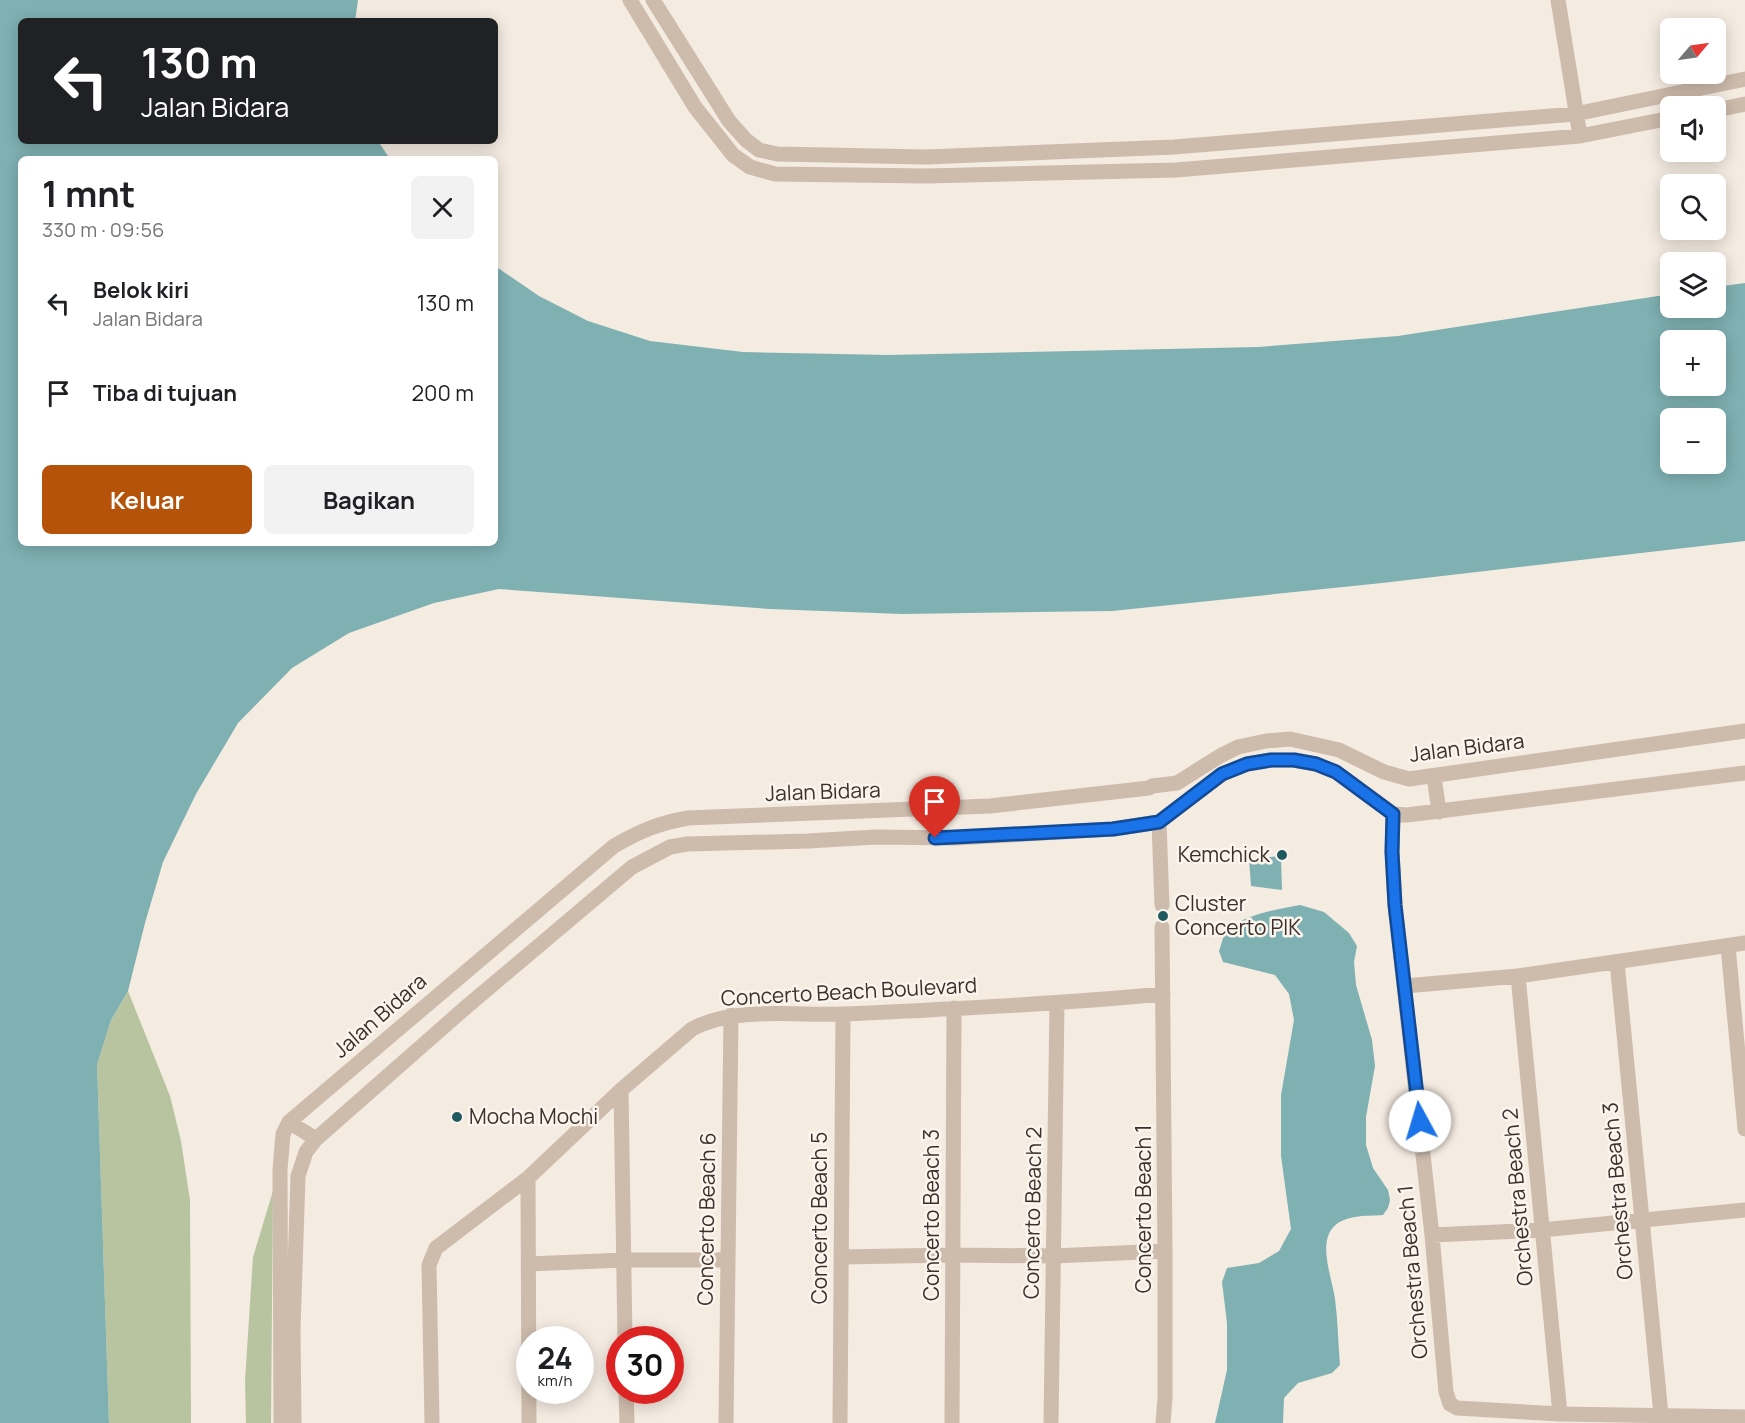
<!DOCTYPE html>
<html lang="id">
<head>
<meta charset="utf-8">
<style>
	:root { --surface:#fff; --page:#f2f2f2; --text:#202124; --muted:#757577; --accent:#b45309 }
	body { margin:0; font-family:Manrope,sans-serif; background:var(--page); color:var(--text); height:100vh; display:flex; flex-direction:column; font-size:22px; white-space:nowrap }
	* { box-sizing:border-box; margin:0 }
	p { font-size:20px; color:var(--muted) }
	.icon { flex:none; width:33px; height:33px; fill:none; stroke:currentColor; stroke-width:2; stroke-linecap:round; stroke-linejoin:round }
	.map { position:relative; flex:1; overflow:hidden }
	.panel { position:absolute; left:18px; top:156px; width:480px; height:390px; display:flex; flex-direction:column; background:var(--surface); border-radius:9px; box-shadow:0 3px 15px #0003 }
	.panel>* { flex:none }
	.hud { position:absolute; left:18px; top:18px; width:480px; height:126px; border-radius:9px; box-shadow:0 3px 15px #0003; background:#202124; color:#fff; overflow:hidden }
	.needle { width:39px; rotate:61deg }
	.controls { position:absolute; left:1660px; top:18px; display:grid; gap:12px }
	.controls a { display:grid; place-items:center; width:66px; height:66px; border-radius:9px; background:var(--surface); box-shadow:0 3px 15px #0003; font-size:30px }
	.speed { position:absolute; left:516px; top:1326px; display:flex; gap:12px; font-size:30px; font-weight:700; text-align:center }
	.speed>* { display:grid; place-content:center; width:78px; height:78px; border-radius:50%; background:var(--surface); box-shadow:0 3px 15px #0003; line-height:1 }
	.speed small { font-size:15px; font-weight:400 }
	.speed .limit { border:9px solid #d22; background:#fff; color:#111 }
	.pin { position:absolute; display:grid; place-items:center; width:51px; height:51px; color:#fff; margin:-62px -26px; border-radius:50% 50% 50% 0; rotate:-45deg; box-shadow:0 0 6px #0007 }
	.pin .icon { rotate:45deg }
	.me { position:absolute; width:66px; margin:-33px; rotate:354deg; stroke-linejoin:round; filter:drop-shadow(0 0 4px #0008) }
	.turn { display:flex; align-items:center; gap:21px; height:126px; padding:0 24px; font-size:27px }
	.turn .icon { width:78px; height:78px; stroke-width:2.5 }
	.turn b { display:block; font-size:42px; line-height:51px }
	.round { display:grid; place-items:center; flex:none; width:63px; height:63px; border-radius:9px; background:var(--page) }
	.head { display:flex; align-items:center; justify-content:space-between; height:102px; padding:0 24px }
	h1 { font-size:36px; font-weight:700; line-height:45px }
	.button { display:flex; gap:12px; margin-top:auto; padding:12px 24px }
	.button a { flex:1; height:69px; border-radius:9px; background:var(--accent); color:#fff; font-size:24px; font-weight:700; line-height:69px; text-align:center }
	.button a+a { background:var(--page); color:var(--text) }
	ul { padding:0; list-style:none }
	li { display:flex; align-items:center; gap:18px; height:90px; padding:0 24px }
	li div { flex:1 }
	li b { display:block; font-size:22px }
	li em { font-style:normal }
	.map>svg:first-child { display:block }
	.green { fill:#b8c4a0 }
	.water { fill:#7fb0b2; fill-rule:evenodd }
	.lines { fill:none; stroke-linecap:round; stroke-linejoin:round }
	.minor { stroke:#cdbbac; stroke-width:15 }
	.route-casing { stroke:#114b97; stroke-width:15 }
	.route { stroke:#1a73e8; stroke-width:10 }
	.poi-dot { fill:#1f5a5e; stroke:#fbf5ee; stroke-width:2 }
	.labels { text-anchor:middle; stroke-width:5; stroke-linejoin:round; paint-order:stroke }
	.street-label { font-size:21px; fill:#3b302b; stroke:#fbf5ee }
	.poi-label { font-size:21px; fill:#3b302b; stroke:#fbf5ee; text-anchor:start }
</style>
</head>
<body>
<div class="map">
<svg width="1745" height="1423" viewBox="0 0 1745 1423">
	<rect width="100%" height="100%" fill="#f4ebe1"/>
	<path class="green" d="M 128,991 L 170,1096 L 181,1141 L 190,1200 L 191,1423 L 109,1423 L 97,1065 L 111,1020 Z
		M 273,1191 L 271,1423 L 246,1423 L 245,1381 L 253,1257 Z"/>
	<path class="water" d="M 0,0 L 358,0 L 355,21 L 21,21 L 21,141 L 378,141 L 390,159 L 21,159 L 21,543 L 495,543 L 495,266 L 539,296 L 588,321 L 650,341 L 743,352 L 888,355 L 1258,347 L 1398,336 L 1671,294 L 1671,308 L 1716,308 L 1716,287 L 1745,283 L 1745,541 L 1382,583 L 1112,611 L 902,614 L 770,609 L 499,589 L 434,603 L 349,633 L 292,668 L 238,723 L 196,794 L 163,862 L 145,923 L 128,991 L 111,1020 L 97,1065 L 109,1423 L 0,1423 ZM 1671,340 L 1716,340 L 1716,386 L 1671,386 ZM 1671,418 L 1716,418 L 1716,464 L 1671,464 Z
		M 1281,856 L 1282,890 L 1251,886 L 1249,859 Z
		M 1300,905 L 1324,912 L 1349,933 L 1357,946 L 1354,962 L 1356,985 L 1372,1040 L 1375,1066 L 1366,1117 L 1366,1145 L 1373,1168 L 1388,1190 L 1390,1200 L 1388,1208 L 1383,1215 C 1374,1216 1364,1215 1355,1217 C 1309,1224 1331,1271 1335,1299 C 1338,1321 1338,1343 1340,1365 L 1332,1373 L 1298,1383 L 1284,1398 L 1283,1423 L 1215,1423 L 1227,1370 L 1227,1323 L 1222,1282 L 1227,1268 L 1259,1263 L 1279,1251 L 1291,1229 L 1281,1156 L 1281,1095 L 1294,1020 L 1289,994 L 1275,975 L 1223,962 L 1219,951 L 1226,929 C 1251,914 1272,910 1300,905 Z"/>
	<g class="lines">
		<path class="minor" d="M 630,0 L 695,107 L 733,155 L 750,167 L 775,174 L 926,176 L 1176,170 L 1580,136 L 1671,118
			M 653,0 L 729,121 L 746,140 L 759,150 L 777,154 L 926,157 L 1174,147 L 1575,114 L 1745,79
			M 1558,0 L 1580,136
			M 1716,110 L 1745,104
			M 1434,776 L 1439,812
			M 1393,814 L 1392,852 L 1395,905 L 1432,1235 L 1446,1392 L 1450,1404 L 1457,1408 L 1560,1414 L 1745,1417
			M 1159,822 L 1162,905
			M 1162,927 L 1165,1251 L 1165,1398 L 1163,1423
			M 1728,946 L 1745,1129
			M 1617,962 L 1661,1415
			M 1518,976 L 1560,1414
			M 1405,986 L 1518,976 L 1745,943
			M 621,1090 L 625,1340
			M 289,1122 L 316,1139
			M 528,1178 L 529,1423
			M 1432,1235 L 1542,1230 L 1745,1210
			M 841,1257 L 953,1255 L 1054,1256 L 1165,1251
			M 528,1264 L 624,1260 L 728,1260
			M 626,1390 L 627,1423
			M 281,1423 L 280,1170 L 283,1134 L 289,1122 L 614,846 C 640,831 659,823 688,818 L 990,806 L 1149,788 L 1152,786 L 1177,783 L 1220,756 L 1238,747 L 1266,741 L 1290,739 L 1339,750 L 1384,772 L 1409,779 L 1745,731
			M 294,1423 L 293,1330 L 298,1176 L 306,1152 L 316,1139 L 465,1008 L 632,867 L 670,847 L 687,844 L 808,841 L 876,837 L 955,838 L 1113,829 L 1159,822 L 1222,774 L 1247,764 L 1271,760 L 1294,760 L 1316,764 L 1336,772 L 1393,814 L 1407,815 L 1745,773
			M 432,1423 L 429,1265 L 436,1248 L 528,1178 L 621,1090 L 692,1029 C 734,1006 797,1016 845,1014 C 951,1009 1057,1004 1163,994
			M 726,1423 L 731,1015
			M 840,1423 L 843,1014
			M 952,1423 L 954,1008
			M 1051,1423 L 1057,1004"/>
	</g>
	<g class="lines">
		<g class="route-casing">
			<path id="route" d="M 935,838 L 1113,829 L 1159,822 L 1222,774 L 1247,764 L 1271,760 L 1294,760 L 1316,764 L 1336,772 L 1393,814 L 1392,852 L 1395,905 L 1420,1121"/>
		</g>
		<use href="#route" class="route"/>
	</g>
	<g class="poi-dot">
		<circle cx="1282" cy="855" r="6"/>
		<circle cx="1163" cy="916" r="6"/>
		<circle cx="457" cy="1117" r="6"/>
	</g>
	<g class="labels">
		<g class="street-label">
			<text transform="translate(1467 748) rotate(-7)" y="7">Jalan Bidara</text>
			<text transform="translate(823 792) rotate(-2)" y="7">Jalan Bidara</text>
			<text transform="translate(849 992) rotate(-3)" y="7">Concerto Beach Boulevard</text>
			<text transform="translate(380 1016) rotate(-41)" y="7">Jalan Bidara</text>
			<text transform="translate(1618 1191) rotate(-95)" y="7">Orchestra Beach 3</text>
			<text transform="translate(1518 1197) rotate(-95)" y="7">Orchestra Beach 2</text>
			<text transform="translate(1144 1209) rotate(-90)" y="7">Concerto Beach 1</text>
			<text transform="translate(1033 1213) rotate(-89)" y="7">Concerto Beach 2</text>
			<text transform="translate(932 1215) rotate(-90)" y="7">Concerto Beach 3</text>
			<text transform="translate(820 1218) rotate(-90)" y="7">Concerto Beach 5</text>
			<text transform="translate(707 1219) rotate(-89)" y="7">Concerto Beach 6</text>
			<text transform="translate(1413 1272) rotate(-95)" y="7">Orchestra Beach 1</text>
		</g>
		<g class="poi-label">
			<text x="1270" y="862" text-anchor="end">Kemchick</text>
			<text x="1175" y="911">Cluster<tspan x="1175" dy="24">Concerto PIK</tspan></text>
			<text x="469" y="1124">Mocha Mochi</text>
		</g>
	</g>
</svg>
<div class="controls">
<a><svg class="needle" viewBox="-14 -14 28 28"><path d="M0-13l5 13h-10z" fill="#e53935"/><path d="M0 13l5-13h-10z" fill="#757577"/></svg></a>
<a><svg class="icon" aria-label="sound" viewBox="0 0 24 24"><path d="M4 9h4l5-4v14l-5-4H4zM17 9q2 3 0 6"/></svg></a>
<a><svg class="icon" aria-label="search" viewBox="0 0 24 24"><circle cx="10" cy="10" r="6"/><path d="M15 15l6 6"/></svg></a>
<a><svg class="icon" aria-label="layers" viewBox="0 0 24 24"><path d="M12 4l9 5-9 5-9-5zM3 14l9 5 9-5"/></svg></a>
<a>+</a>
<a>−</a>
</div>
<div class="speed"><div>24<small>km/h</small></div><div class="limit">30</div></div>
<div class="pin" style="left:935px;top:838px;background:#d93025"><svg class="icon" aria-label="arrive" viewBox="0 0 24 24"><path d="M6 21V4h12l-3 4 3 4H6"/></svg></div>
<svg class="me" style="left:1420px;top:1121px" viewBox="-20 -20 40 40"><circle r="19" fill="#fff"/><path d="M0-13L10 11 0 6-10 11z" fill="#1a73e8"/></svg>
<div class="hud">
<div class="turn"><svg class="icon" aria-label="left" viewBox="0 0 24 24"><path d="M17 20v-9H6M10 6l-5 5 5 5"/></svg><div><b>130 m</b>Jalan Bidara</div></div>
</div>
<section class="panel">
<div class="head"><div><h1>1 mnt</h1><p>330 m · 09:56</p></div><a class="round"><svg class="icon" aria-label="close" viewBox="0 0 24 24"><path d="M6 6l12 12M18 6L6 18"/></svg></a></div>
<ul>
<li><svg class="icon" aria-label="left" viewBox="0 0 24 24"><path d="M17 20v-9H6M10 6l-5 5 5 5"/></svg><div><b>Belok kiri</b><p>Jalan Bidara</p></div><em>130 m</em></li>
<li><svg class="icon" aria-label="arrive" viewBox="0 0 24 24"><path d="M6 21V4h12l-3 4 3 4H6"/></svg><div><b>Tiba di tujuan</b></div><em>200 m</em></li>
</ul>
<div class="button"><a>Keluar</a><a>Bagikan</a></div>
</section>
</div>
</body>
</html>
